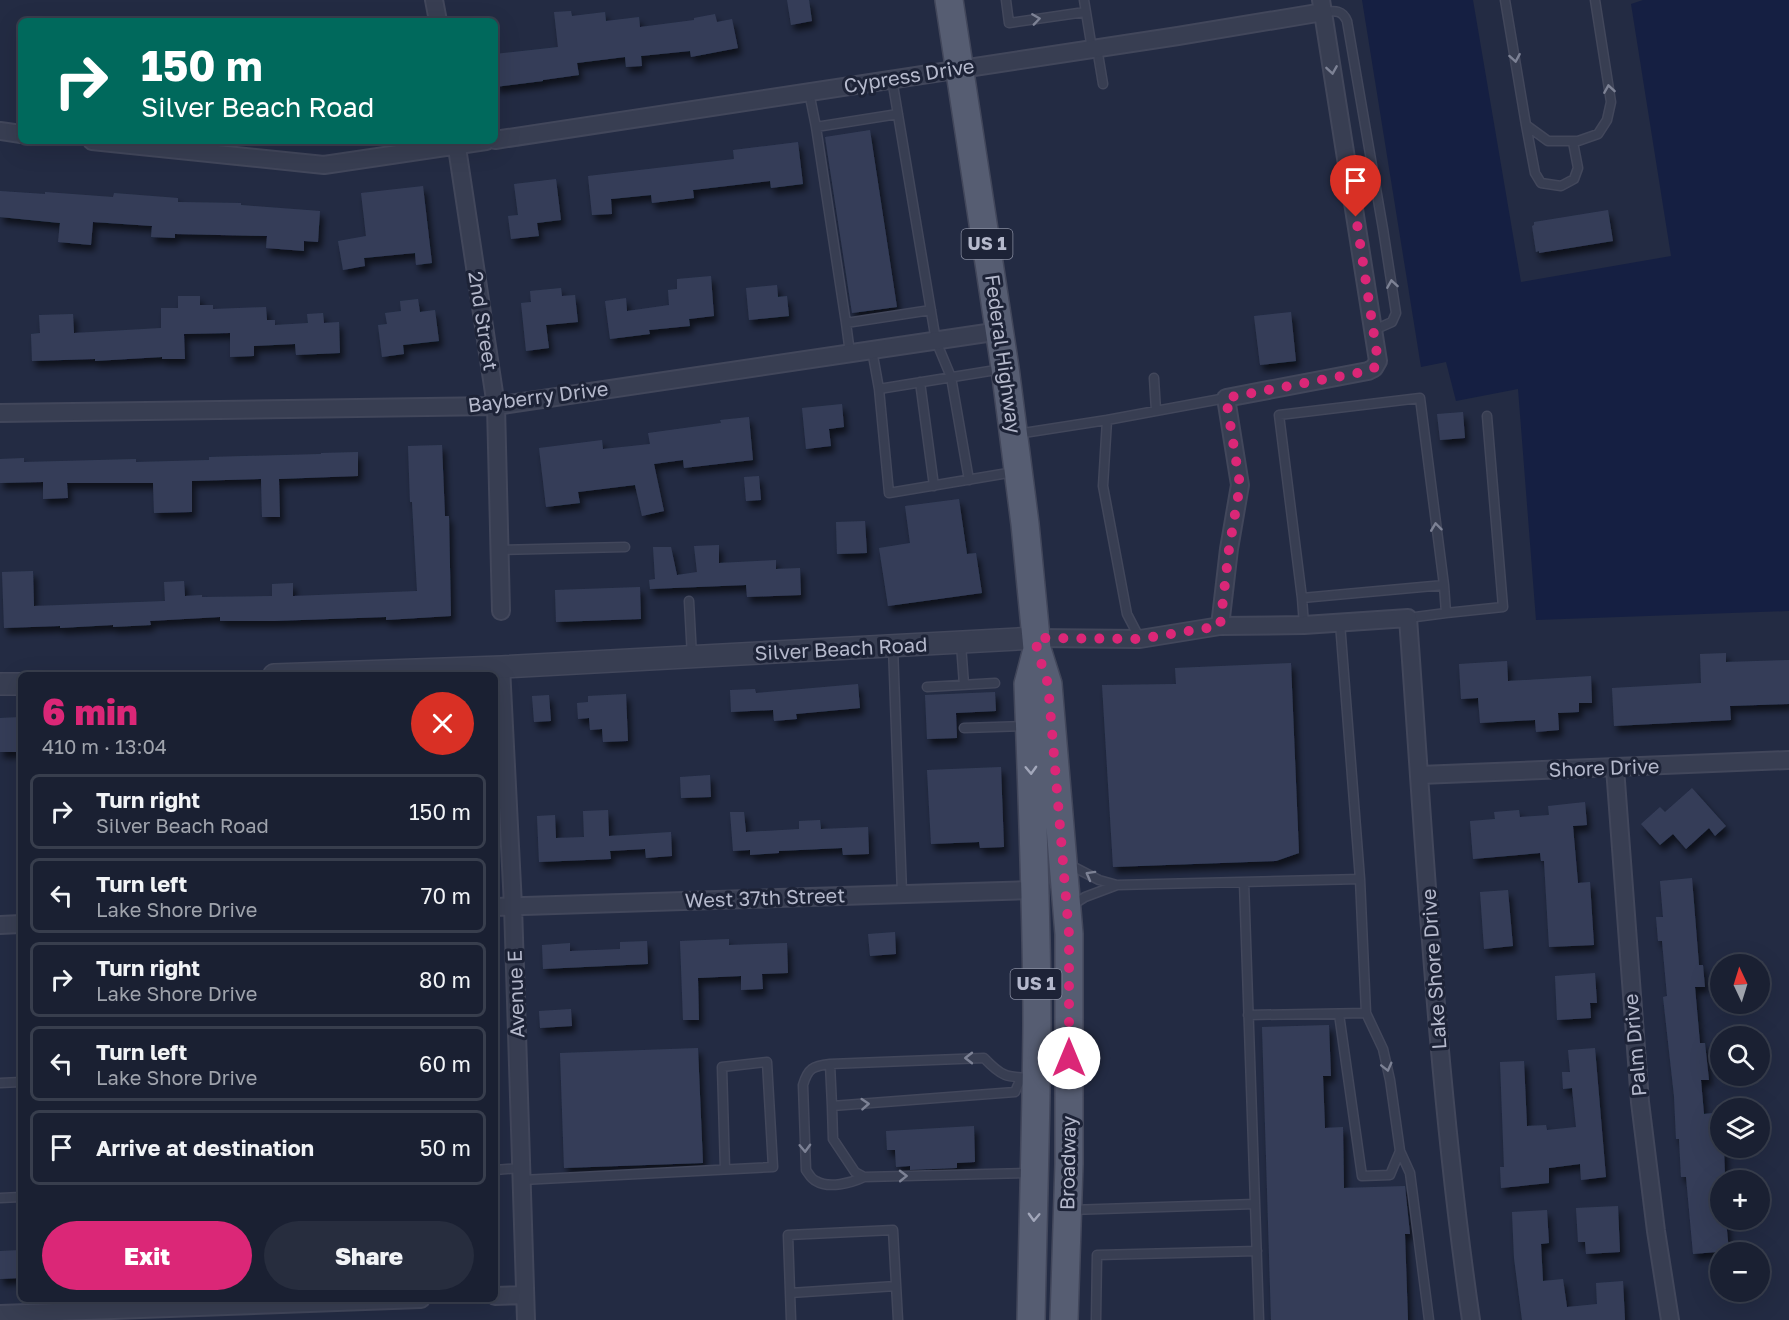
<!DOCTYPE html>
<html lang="en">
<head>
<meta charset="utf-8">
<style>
	:root { --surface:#1a2032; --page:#272d3e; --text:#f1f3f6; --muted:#9fa3ac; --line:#383e4d; --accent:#db2777 }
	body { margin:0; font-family:"Golos Text",sans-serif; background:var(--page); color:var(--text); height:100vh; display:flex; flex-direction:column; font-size:22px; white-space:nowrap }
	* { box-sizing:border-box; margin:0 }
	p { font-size:20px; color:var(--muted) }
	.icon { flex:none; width:33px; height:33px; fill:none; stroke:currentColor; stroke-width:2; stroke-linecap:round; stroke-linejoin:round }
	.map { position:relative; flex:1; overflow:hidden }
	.sheet { position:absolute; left:18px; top:672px; width:480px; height:630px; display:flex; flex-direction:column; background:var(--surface); border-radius:9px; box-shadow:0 6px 24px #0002,0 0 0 2px var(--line) }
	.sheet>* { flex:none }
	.banner { position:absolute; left:18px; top:18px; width:480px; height:126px; border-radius:9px; box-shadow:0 6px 24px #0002,0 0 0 2px var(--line); background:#00695c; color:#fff; overflow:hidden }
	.needle { width:39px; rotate:356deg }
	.fabs { position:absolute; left:1710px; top:954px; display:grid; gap:12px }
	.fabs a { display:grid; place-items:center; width:60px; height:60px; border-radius:50%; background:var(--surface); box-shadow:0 6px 24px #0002,0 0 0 2px var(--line); font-size:30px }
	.pin { position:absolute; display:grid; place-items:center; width:51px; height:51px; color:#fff; margin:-62px -26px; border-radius:50% 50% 50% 0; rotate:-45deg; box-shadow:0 0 6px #0007 }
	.pin .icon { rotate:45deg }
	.me { position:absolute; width:66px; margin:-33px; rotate:0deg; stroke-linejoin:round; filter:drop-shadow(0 0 4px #0008) }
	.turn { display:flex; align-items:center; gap:21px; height:126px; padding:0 24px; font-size:27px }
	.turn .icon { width:78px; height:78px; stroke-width:2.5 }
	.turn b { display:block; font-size:42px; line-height:51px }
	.round { display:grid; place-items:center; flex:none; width:63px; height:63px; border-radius:32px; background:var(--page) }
	.head { display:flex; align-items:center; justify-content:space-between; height:102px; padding:0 24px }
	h1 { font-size:36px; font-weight:800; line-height:45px; color:var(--accent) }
	.action { display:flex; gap:12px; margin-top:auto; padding:12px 24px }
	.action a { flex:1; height:69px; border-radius:36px; background:var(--accent); color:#fff; font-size:24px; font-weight:800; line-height:69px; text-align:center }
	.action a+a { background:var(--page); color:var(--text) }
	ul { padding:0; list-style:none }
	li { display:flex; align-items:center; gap:18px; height:75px; margin:0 12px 9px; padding:0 12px; border:3px solid var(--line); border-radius:9px }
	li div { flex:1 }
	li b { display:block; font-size:22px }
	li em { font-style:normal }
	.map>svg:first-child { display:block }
	.water { fill:#151f42 }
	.building { fill:#353e59; filter:url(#shadow) }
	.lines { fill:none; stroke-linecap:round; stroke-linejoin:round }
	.service-casing { stroke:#42475b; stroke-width:11 }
	.minor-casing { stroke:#42475b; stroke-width:20 }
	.tertiary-casing { stroke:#42475b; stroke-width:24 }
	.primary-casing { stroke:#42475b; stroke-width:30 }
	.service { stroke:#383e52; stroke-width:8 }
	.minor { stroke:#383e52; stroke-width:16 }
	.tertiary { stroke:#383e52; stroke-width:21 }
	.primary { stroke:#565d72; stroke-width:27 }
	.oneway { stroke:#7d8295 }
	.oneway2 { stroke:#a2a7ba }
	.route { stroke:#db2777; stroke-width:10; stroke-dasharray:0 18 }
	.labels { text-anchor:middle; stroke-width:6; stroke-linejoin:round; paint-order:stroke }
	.shield { fill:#1d2337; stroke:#878c9f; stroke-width:1.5 }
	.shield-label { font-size:18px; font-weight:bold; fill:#b5b9cc }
	.street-label { font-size:20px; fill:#b5b9cc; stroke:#1d2337 }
</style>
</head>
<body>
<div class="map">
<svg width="1789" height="1320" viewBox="0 0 1789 1320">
	<defs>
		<filter id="shadow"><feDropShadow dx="3.5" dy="6" stdDeviation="3" flood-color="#0009"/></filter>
	</defs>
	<rect width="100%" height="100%" fill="#232b43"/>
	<path class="water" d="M 1362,0 L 1473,0 L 1521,282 L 1671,256 L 1631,4 L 1643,0 L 1789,0 L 1789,611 L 1536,620 L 1518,389 L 1456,401 L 1446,362 L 1421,367 Z"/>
	<path class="building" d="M 787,0 L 809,0 L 812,21 L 791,25 Z
		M 571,11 L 572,16 L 605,12 L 606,21 L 639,17 L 640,27 L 694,20 L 694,18 L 715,14 L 717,22 L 732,19 L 738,48 L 691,57 L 690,51 L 641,56 L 642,66 L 626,67 L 625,57 L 577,63 L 579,75 L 543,80 L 543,81 L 495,87 L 495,54 L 558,47 L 554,12 Z
		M 870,130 L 897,307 L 852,313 L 825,137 Z
		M 798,142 L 803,184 L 771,188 L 770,181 L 693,190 L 694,198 L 652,203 L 651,195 L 611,199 L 612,214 L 592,215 L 588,176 L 734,159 L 733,150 Z
		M 556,179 L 561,220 L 537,223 L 539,236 L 511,239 L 508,216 L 518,215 L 514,184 Z
		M 423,186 L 432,263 L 416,265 L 415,253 L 364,258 L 365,266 L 343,270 L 338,241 L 366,236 L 361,193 Z
		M 0,191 L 45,194 L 45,192 L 113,197 L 114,193 L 178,198 L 178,202 L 241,203 L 241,205 L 320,211 L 318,242 L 304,241 L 304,251 L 266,248 L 267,236 L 175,234 L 175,238 L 151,237 L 152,226 L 93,222 L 91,245 L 58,242 L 60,223 L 0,217 Z
		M 1608,210 L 1613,241 L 1539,253 L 1539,251 L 1536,252 L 1532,226 L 1534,225 L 1534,222 Z
		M 711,276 L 714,316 L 689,319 L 690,326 L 649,330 L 650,334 L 610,339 L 605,301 L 626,298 L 627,311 L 669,305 L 668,290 L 677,289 L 677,279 Z
		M 777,285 L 778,297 L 787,296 L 789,316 L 749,320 L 746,288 Z
		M 561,288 L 562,296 L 575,295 L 578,322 L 546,325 L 549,348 L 526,351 L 521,303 L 531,302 L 530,291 Z
		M 178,296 L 200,296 L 200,305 L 213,305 L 213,309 L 266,307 L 267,320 L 275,320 L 275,325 L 308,323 L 307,314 L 323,313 L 324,323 L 339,322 L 340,353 L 296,355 L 295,344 L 254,346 L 254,356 L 230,357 L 230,333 L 184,334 L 185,359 L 162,359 L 162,357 L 95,361 L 95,359 L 32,361 L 31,334 L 40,333 L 39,315 L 73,314 L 74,333 L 161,328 L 161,308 L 178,308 Z
		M 418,299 L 420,312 L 435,310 L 439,341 L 403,345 L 404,354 L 382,357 L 378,325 L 387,324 L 385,313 L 401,311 L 400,301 Z
		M 1291,312 L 1296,361 L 1260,365 L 1254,316 Z
		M 842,404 L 844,427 L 829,429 L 831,446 L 806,449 L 802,408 Z
		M 1463,412 L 1465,438 L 1440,440 L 1437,414 Z
		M 749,417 L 753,460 L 684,468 L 683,460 L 654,464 L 664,511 L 642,516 L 635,485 L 578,492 L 580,503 L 546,507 L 539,448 L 602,440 L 603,449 L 650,444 L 648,433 L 721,423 L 720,420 Z
		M 442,445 L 445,516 L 449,516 L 451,616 L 386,620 L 386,617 L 274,621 L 220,621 L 220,617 L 150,621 L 151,625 L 113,627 L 113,625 L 60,628 L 60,626 L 4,628 L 2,572 L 33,571 L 34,606 L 165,601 L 164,582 L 184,581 L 185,596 L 202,595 L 202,597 L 272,596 L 272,584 L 293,583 L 293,596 L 417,591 L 412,502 L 410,502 L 408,446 Z
		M 358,452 L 358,476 L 279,479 L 280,517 L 262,517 L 261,479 L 192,481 L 192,512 L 154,513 L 153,483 L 67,483 L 68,498 L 43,499 L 43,482 L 0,483 L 0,459 L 24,458 L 24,462 L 136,459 L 136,462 L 209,460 L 209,457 L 321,454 L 321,453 Z
		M 759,476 L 761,500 L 746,501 L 744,477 Z
		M 959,499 L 967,554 L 976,553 L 982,593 L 888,606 L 879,548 L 910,543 L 905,506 Z
		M 865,521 L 867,553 L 837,554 L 836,522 Z
		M 719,545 L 719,563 L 776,560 L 776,569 L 800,568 L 801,595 L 747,597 L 746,585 L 650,589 L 649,580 L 655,579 L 653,547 L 671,547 L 677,575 L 697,572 L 694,546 Z
		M 640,587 L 641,619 L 556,622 L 555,590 Z
		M 1726,653 L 1726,662 L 1789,660 L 1789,704 L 1730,706 L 1731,720 L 1614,726 L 1612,688 L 1701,683 L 1700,654 Z
		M 1507,661 L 1508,681 L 1591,676 L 1592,703 L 1579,703 L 1579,712 L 1558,713 L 1559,730 L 1536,732 L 1535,720 L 1480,723 L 1478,698 L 1461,699 L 1459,664 Z
		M 1291,663 L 1299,853 L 1276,861 L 1113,867 L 1102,685 L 1176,684 L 1175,668 Z
		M 858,684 L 860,708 L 796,714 L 797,719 L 774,721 L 773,710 L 731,712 L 730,690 L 755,689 L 756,693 Z
		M 995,692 L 996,711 L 956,713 L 957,738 L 927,739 L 925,695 Z
		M 626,694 L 628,741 L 603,742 L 602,729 L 590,730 L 589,718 L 578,719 L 577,703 L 588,702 L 588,696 Z
		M 549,695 L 551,721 L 534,722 L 532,696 Z
		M 21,717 L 21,752 L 0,752 L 0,718 Z
		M 1001,767 L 1004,847 L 980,848 L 979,842 L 931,844 L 927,770 Z
		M 710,775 L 711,797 L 681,798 L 680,777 Z
		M 1692,788 L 1726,826 L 1715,836 L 1709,828 L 1686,849 L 1673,834 L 1660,845 L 1641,824 L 1660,807 L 1665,812 Z
		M 1585,802 L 1587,825 L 1573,826 L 1578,883 L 1590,882 L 1594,945 L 1549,947 L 1544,861 L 1541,861 L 1540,853 L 1473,859 L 1470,821 L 1495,819 L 1494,812 L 1519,810 L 1520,817 L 1549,815 L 1548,806 Z
		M 608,810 L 609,836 L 671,832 L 672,856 L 646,858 L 645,849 L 610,851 L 611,859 L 539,862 L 537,816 L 555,815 L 556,838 L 584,837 L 583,811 Z
		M 730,812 L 744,812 L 746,832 L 799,829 L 799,821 L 820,820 L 821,829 L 868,827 L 869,854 L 843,855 L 842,848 L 779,851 L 779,853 L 750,855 L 750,850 L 733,851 Z
		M 1692,878 L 1699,965 L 1703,965 L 1705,987 L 1695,987 L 1700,1043 L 1705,1043 L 1709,1080 L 1701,1080 L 1704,1114 L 1713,1113 L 1714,1128 L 1720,1128 L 1720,1148 L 1724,1148 L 1725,1175 L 1720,1175 L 1720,1220 L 1726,1220 L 1729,1251 L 1693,1254 L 1686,1177 L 1681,1177 L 1679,1139 L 1676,1139 L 1674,1096 L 1663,997 L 1667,996 L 1662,941 L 1658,941 L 1656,917 L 1663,917 L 1660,881 Z
		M 1508,890 L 1513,946 L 1484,949 L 1480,892 Z
		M 895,932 L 896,954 L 870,956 L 868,934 Z
		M 729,939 L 729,945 L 787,943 L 788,973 L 762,974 L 763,989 L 741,990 L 741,976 L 698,978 L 699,1020 L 683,1020 L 680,941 Z
		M 647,941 L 648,964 L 543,969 L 542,945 L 570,943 L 570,951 L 620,949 L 620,942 Z
		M 1595,973 L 1597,1003 L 1590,1003 L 1591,1018 L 1557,1020 L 1555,976 Z
		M 571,1009 L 572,1026 L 540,1028 L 539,1011 Z
		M 1329,1025 L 1331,1076 L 1323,1076 L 1325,1128 L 1343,1127 L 1344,1188 L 1405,1186 L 1410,1234 L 1405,1234 L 1408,1320 L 1271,1320 L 1262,1027 Z
		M 698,1048 L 703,1163 L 564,1168 L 560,1053 Z
		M 1595,1048 L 1606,1177 L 1581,1180 L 1580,1164 L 1549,1168 L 1549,1183 L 1501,1188 L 1500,1167 L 1504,1167 L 1500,1062 L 1524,1061 L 1527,1126 L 1546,1125 L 1547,1130 L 1576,1127 L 1572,1088 L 1563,1089 L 1562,1072 L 1570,1072 L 1568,1050 Z
		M 974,1126 L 975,1162 L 957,1163 L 957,1168 L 910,1170 L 910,1166 L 896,1167 L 895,1150 L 887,1150 L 886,1131 Z
		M 1618,1206 L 1620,1252 L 1586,1254 L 1585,1242 L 1578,1242 L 1576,1208 Z
		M 1547,1210 L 1549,1243 L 1541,1244 L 1543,1281 L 1563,1279 L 1567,1307 L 1597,1304 L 1596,1283 L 1623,1281 L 1625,1320 L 1522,1320 L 1514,1258 L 1512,1212 Z
		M 21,1250 L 21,1278 L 0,1279 L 0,1251 Z"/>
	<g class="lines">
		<g class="service-casing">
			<path id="service" d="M 1006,0 L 1009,23 L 1085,12
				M 1084,0 L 1092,49
				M 1505,0 L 1526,125 L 1548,141 L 1578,141 L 1598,134 L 1607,120 L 1611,102 L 1595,0
				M 1323,12 C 1334,11 1342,9 1347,21 L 1383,229 L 1396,313 L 1392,322 L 1374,330
				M 1097,48 L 1103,84
				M 892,79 L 936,341 L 951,377 L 969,480
				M 809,92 L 816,127
				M 898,114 L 816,127 L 846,323 L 931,310
				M 1526,125 L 1535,173 L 1541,183 L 1561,186 L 1574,179 L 1578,168 L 1573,142
				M 846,323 L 850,353
				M 872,350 L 879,389
				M 1002,369 L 879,389 L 889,493 L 1014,472
				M 1154,378 L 1156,411
				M 920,382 L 934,486
				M 1107,420 L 1226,398
				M 1017,434 L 1107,420 L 1103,486 L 1127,614 L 1140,639
				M 499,550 L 625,547
				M 1302,598 L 1444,585
				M 689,601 L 692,657
				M 1408,618 L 1446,613
				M 1304,625 L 1302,598 L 1279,415 L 1420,398 L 1444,585 L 1446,613 L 1503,607 L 1487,416
				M 961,644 L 964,685
				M 893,647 L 902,893
				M 927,687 L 995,683
				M 964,728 L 1026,726
				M 1068,864 L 1099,880 L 1117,885 L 1360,879
				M 1244,882 L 1259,1320
				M 1071,906 L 1085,897 L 1117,885
				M 1366,1013 L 1383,1049 L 1390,1080 L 1400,1151 L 1410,1173 L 1429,1320
				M 1339,1014 L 1362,1176 L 1390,1175 L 1400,1151
				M 1248,1015 L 1366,1013 L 1360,879 L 1340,623
				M 830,1064 C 813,1066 808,1068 803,1085 L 806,1170 C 809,1174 811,1179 816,1181 C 829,1189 851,1183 864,1177
				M 1021,1078 L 1015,1092 L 832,1106 L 830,1064 L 984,1058 C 1003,1078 1007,1077 1033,1078
				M 0,1083 L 21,1082
				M 832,1106 L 833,1139 L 855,1172 L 864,1177 L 1030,1173
				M 495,1170 L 521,1168
				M 522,1180 L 773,1167 L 767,1062 L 722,1067 L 725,1169
				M 0,1198 L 21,1197
				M 1070,1210 L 1255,1204
				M 790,1293 L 896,1286
				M 791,1320 L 788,1235 L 893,1230 L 898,1320
				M 1096,1320 L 1097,1255 L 1257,1251"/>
		</g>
		<g class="minor-casing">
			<path id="minor" d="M 434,0 L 438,21
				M 0,131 L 21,134
				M 495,140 L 1178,36 L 1323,12
				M 92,141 L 324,165 L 486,141
				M 456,141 L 496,406 L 501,611
				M 0,413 L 496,406 L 1000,331
				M 1220,626 L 1229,549 L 1240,485 L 1226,398 L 1368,371 L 1374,368 L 1378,361 L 1321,0
				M 1036,638 L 1140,639 L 1220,626 L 1304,625 L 1408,618 C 1425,852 1437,1087 1471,1320
				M 501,667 L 513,906 L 526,1320
				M 1615,768 L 1640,1102 L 1656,1231 L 1670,1320
				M 1420,775 L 1789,760
				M 495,907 L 1034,890
				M 0,925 L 21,924
				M 495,1296 L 525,1295
				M 0,1314 L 421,1299"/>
		</g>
		<g class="tertiary-casing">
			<path id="tertiary" d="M 274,675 L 501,667 L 1036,638
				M 0,684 L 21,684"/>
		</g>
		<g class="primary-casing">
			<path id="primary" d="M 949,0 L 1005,368 L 1025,524 L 1036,638 L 1037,649 L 1028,684 C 1032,798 1037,911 1037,1025 C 1036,1123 1033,1222 1031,1320
				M 1037,649 L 1048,684 L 1069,934 L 1069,1164 L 1064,1320"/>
		</g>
		<use href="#service" class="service"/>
		<use href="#minor" class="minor"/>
		<use href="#tertiary" class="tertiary"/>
		<use href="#primary" class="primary"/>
	</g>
	<defs><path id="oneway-chevron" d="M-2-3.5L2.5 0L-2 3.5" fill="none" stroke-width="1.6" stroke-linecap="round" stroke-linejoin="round" transform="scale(1.5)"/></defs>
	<g class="oneway">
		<use href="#oneway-chevron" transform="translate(1036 19) rotate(-8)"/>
		<use href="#oneway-chevron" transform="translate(1515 58) rotate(80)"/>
		<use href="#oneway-chevron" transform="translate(1332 70) rotate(81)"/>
		<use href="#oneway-chevron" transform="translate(1609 89) rotate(-99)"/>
		<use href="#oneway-chevron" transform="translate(1392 284) rotate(-99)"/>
		<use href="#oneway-chevron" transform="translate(1436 527) rotate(-97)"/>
		<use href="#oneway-chevron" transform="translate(1090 875) rotate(-151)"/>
		<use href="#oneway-chevron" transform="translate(969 1058) rotate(180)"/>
		<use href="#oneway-chevron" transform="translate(1387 1067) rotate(76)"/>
		<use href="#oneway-chevron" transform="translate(865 1104) rotate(-4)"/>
		<use href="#oneway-chevron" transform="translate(805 1148) rotate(88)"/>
		<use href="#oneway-chevron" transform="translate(903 1176) rotate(-1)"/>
	</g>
	<g class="oneway2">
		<use href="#oneway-chevron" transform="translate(1031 770) rotate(88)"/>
		<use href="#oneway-chevron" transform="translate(1034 1217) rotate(92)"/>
	</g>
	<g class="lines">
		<path class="route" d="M 1069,1058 L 1069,934 L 1048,684 L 1037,650 L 1036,638 L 1140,639 L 1220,626 L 1229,549 L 1240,485 L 1226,398 L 1368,371 L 1374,368 L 1378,361 L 1356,217"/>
	</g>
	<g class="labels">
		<g class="shield">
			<rect x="961.5" y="229" width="51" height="30" rx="4.5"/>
			<rect x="1010.5" y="969" width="51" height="30" rx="4.5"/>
		</g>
		<g class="shield-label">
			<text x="987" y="250">US 1</text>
			<text x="1036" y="990">US 1</text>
		</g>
		<g class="street-label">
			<text transform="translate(909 76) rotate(-9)" y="7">Cypress Drive</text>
			<text transform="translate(483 321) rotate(81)" y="7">2nd Street</text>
			<text transform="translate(1003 354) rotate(82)" y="7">Federal Highway</text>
			<text transform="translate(538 397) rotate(-7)" y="7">Bayberry Drive</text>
			<text transform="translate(841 649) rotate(-3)" y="7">Silver Beach Road</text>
			<text transform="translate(1604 768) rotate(-2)" y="7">Shore Drive</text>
			<text transform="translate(765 898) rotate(-2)" y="7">West 37th Street</text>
			<text transform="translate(1434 969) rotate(-94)" y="7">Lake Shore Drive</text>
			<text transform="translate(516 994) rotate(-92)" y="7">Avenue E</text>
			<text transform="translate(1635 1045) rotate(-95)" y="7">Palm Drive</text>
			<text transform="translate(1068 1163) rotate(-89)" y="7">Broadway</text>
		</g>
	</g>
</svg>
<div class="fabs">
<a><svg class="needle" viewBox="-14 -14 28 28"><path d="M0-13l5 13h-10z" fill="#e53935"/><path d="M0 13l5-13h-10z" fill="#9fa3ac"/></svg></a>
<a><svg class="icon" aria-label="search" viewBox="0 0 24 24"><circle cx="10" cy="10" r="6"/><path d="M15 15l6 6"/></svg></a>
<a><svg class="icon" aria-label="layers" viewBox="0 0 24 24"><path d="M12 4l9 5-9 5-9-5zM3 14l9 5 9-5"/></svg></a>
<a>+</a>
<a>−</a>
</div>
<div class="pin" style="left:1356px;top:217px;background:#d93025"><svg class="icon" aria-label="arrive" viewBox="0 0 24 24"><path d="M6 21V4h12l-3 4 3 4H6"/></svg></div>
<svg class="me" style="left:1069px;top:1058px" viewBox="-20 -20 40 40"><circle r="19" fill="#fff"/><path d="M0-13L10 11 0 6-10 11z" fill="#db2777"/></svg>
<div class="banner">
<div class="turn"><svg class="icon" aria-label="right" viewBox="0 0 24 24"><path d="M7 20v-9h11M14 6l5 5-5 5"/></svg><div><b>150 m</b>Silver Beach Road</div></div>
</div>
<section class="sheet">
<div class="head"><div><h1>6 min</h1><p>410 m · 13:04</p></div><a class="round" style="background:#d93025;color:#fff"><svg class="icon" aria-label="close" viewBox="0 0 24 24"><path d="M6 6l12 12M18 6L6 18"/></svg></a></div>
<ul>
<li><svg class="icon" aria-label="right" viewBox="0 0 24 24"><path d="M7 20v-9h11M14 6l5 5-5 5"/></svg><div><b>Turn right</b><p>Silver Beach Road</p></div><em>150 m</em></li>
<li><svg class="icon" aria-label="left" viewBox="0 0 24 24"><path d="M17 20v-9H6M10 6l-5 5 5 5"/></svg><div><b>Turn left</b><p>Lake Shore Drive</p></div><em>70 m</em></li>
<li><svg class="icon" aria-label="right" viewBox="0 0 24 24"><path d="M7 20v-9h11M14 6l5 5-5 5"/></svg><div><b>Turn right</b><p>Lake Shore Drive</p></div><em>80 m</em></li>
<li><svg class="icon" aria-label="left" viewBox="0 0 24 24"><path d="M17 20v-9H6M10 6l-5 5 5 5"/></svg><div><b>Turn left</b><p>Lake Shore Drive</p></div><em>60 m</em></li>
<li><svg class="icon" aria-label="arrive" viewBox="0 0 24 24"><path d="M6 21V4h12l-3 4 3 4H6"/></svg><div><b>Arrive at destination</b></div><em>50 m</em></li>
</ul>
<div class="action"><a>Exit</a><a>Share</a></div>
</section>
</div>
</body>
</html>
